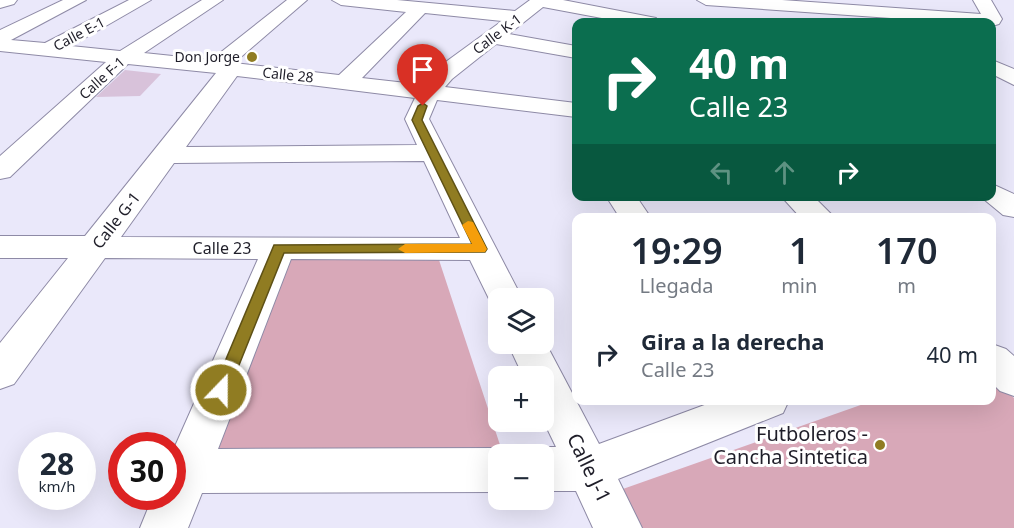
<!DOCTYPE html>
<html lang="es">
<head>
<meta charset="utf-8">
<style>
	:root { --surface:#fff; --page:#f2f2f3; --text:#1f2937; --muted:#747a83 }
	body { margin:0; font-family:"Noto Sans",sans-serif; background:var(--page); color:var(--text); height:100vh; display:flex; flex-direction:column; font-size:22px; white-space:nowrap }
	* { box-sizing:border-box; margin:0 }
	p { font-size:20px; color:var(--muted) }
	.icon { flex:none; width:33px; height:33px; fill:none; stroke:currentColor; stroke-width:2; stroke-linecap:round; stroke-linejoin:round }
	.map { position:relative; flex:1; overflow:hidden }
	.sheet { position:absolute; left:572px; top:213px; width:424px; height:192px; display:flex; flex-direction:column; background:var(--surface); border-radius:12px; box-shadow:0 6px 24px #0002 }
	.sheet>* { flex:none }
	.guide { position:absolute; left:572px; top:18px; width:424px; height:183px; border-radius:12px; box-shadow:0 6px 24px #0002; background:#0b6e4f; color:#fff; overflow:hidden }
	.fabs { position:absolute; left:488px; top:288px; display:grid; gap:12px }
	.fabs a { display:grid; place-items:center; width:66px; height:66px; border-radius:12px; background:var(--surface); box-shadow:0 6px 24px #0002; font-size:30px }
	.speed { position:absolute; left:18px; top:432px; display:flex; gap:12px; font-size:30px; font-weight:700; text-align:center }
	.speed>* { display:grid; place-content:center; width:78px; height:78px; border-radius:50%; background:var(--surface); box-shadow:0 6px 24px #0002; line-height:1 }
	.speed small { font-size:15px; font-weight:400 }
	.speed .limit { border:9px solid #d22; background:#fff; color:#111 }
	.pin { position:absolute; display:grid; place-items:center; width:51px; height:51px; color:#fff; margin:-62px -26px; border-radius:50% 50% 50% 0; rotate:-45deg; box-shadow:0 0 6px #0007 }
	.pin .icon { rotate:45deg }
	.me { position:absolute; width:66px; margin:-33px; rotate:22deg; stroke-linejoin:round; filter:drop-shadow(0 0 4px #0008) }
	.turn { display:flex; align-items:center; gap:21px; height:126px; padding:0 18px; font-size:27px }
	.turn .icon { width:78px; height:78px; stroke-width:2.5 }
	.turn b { display:block; font-size:42px; line-height:51px }
	.lanes { display:flex; align-items:center; height:57px; padding:0 18px; background:#0003; justify-content:center; gap:30px; direction:ltr }
	.lanes .off { opacity:.35 }
	.eta { display:flex; justify-content:space-evenly; align-items:center; height:102px; text-align:center }
	.eta b { font-size:36px; font-weight:600; line-height:42px }
	ul { padding:0; list-style:none }
	li { display:flex; align-items:center; gap:18px; height:78px; padding:0 18px }
	li div { flex:1 }
	li b { display:block; font-size:22px }
	li em { font-style:normal }
	.map>svg:first-child { display:block }
	.green { fill:#d8a8b8 }
	.building { fill:#d8c2da }
	.lines { fill:none; stroke-linecap:round; stroke-linejoin:round }
	.minor-casing { stroke:#8e8aa6; stroke-width:2 }
	.minor { fill:#fff; fill-rule:evenodd }
	.route { fill:#907c22; stroke:#5e5116; stroke-width:1.5 }
	.slow { fill:#f59e0b }
	.poi-dot { fill:#907c22; stroke:#fff; stroke-width:2 }
	.labels { text-anchor:middle; stroke-width:6; stroke-linejoin:round; paint-order:stroke }
	.far-street-label { font-size:14px; fill:#1f1e29; stroke:#fff }
	.far-poi-label { font-size:14px; fill:#1f1e29; stroke:#fff; text-anchor:end }
	.street-label { font-size:16px; fill:#1f1e29; stroke:#fff }
	.near-poi-label { font-size:20px; fill:#1f1e29; stroke:#fff; text-anchor:end }
	.near-street-label { font-size:20px; fill:#1f1e29; stroke:#fff }
</style>
</head>
<body>
<div class="map">
<svg width="1014" height="528" viewBox="0 0 1014 528">
	<rect width="100%" height="100%" fill="#eae8fa"/>
	<path class="green" d="M 289,257 L 439,260 L 503,454 L 210,459 Z
		M 992,377 L 1014,398 L 1014,528 L 639,528 L 620,490 L 872,401 L 992,400 Z"/>
	<path class="building" d="M 125,70 L 161,74 L 140,96 L 96,97 Z"/>
	<g class="lines">
		<g class="minor-casing">
			<path id="minor" d="M 0,0 L 17,0 L 14,4 L 0,8 Z
				M 63,0 L 86,0 L 11,40 L 45,43 L 129,0 L 151,0 L 71,46 L 120,51 L 202,0 L 223,0 L 144,53 L 211,60 L 287,0 L 307,0 L 234,63 L 339,75 L 406,12 L 341,5 L 332,0 L 397,0 L 515,11 L 530,0 L 563,0 L 656,18 L 658,22 L 623,22 L 543,7 L 509,34 L 576,46 L 576,58 L 496,44 L 452,79 L 445,87 L 576,103 L 576,117 L 437,100 L 429,119 L 522,298 L 498,298 L 498,309 L 493,307 L 470,260 L 291,259 L 218,449 L 498,448 L 514,454 L 498,454 L 498,492 L 202,493 L 188,528 L 140,528 L 153,496 L 172,496 L 172,453 L 258,259 L 105,258 L 14,384 L 0,389 L 0,343 L 68,258 L 0,258 L 0,236 L 85,236 L 216,73 L 128,64 L 10,177 L 0,179 L 0,156 L 106,62 L 0,51 L 0,30 ZM 425,13 L 502,21 L 436,69 L 424,85 L 362,78 ZM 237,76 L 415,98 L 405,119 L 417,145 L 186,147 ZM 424,161 L 460,238 L 121,237 L 174,163 Z
				M 697,0 L 782,0 L 981,14 L 973,0 L 991,0 L 1002,19 L 999,24 L 992,26 L 992,22 L 948,22 L 706,5 Z
				M 992,60 L 1014,69 L 1014,85 L 992,74 Z
				M 992,184 L 1014,194 L 1014,217 L 1003,215 L 980,196 L 992,196 Z
				M 606,196 L 636,196 L 651,218 L 620,218 Z
				M 781,196 L 813,196 L 835,218 L 801,218 Z
				M 543,338 L 599,444 L 718,400 L 789,400 L 783,413 L 618,479 L 642,528 L 593,528 L 576,491 L 543,491 L 543,454 L 527,454 L 543,447 L 556,447 L 543,420 L 543,376 L 523,376 L 508,344 L 543,344 Z
				M 992,344 L 1006,349 L 1014,356 L 1014,396 L 1000,391 L 992,383 Z"/>
		</g>
		<use href="#minor" class="minor"/>
	</g>
	<path class="route" d="M 423,103 L 427,106 L 422,120 L 487,249 L 485,252 L 284,253 L 227,395 L 221,397 L 215,395 L 213,390 L 274,245 L 472,244 L 412,120 L 418,106 Z"/>
	<path class="slow" d="M 468,221 L 473,222 L 487,249 L 485,252 L 405,253 L 398,249 L 405,244 L 472,244 L 462,225 Z"/>
	<g class="poi-dot">
		<circle cx="252" cy="57" r="6"/>
		<circle cx="880" cy="445" r="6"/>
	</g>
	<g class="labels">
		<g class="far-street-label">
			<text transform="translate(79 34) rotate(-28)" y="5">Calle E-1</text>
			<text transform="translate(497 34) rotate(-37)" y="5">Calle K-1</text>
			<text transform="translate(288 75) rotate(6)" y="5">Calle 28</text>
			<text transform="translate(102 78) rotate(-42)" y="5">Calle F-1</text>
		</g>
		<g class="far-poi-label">
			<text x="240" y="62">Don Jorge</text>
		</g>
		<g class="street-label">
			<text transform="translate(116 220) rotate(-52)" y="6">Calle G-1</text>
			<text x="222" y="254">Calle 23</text>
		</g>
		<g class="near-poi-label">
			<text x="868" y="441">Futboleros -<tspan x="868" dy="23">Cancha Sintetica</tspan></text>
		</g>
		<g class="near-street-label">
			<text transform="translate(589 468) rotate(64)" y="7">Calle J-1</text>
		</g>
	</g>
</svg>
<div class="fabs">
<a><svg class="icon" aria-label="layers" viewBox="0 0 24 24"><path d="M12 4l9 5-9 5-9-5zM3 14l9 5 9-5"/></svg></a>
<a>+</a>
<a>−</a>
</div>
<div class="speed"><div>28<small>km/h</small></div><div class="limit">30</div></div>
<div class="pin" style="left:423px;top:106px;background:#d93025"><svg class="icon" aria-label="arrive" viewBox="0 0 24 24"><path d="M6 21V4h12l-3 4 3 4H6"/></svg></div>
<svg class="me" style="left:221px;top:390px" viewBox="-20 -20 40 40"><circle r="17" fill="#907c22" stroke="#fff" stroke-width="3"/><path d="M0-11L8 9 0 5-8 9z" fill="#fff"/></svg>
<div class="guide">
<div class="turn"><svg class="icon" aria-label="right" viewBox="0 0 24 24"><path d="M7 20v-9h11M14 6l5 5-5 5"/></svg><div><b>40 m</b>Calle 23</div></div>
<div class="lanes"><svg class="icon off" aria-label="left" viewBox="0 0 24 24"><path d="M17 20v-9H6M10 6l-5 5 5 5"/></svg><svg class="icon off" aria-label="ahead" viewBox="0 0 24 24"><path d="M12 20V5M6 11l6-6 6 6"/></svg><svg class="icon" aria-label="right" viewBox="0 0 24 24"><path d="M7 20v-9h11M14 6l5 5-5 5"/></svg></div>
</div>
<section class="sheet">
<div class="eta">
<div><b>19:29</b><p>Llegada</p></div>
<div><b>1</b><p>min</p></div>
<div><b>170</b><p>m</p></div>
</div>
<ul>
<li><svg class="icon" aria-label="right" viewBox="0 0 24 24"><path d="M7 20v-9h11M14 6l5 5-5 5"/></svg><div><b>Gira a la derecha</b><p>Calle 23</p></div><em>40 m</em></li>
</ul>
</section>
</div>
</body>
</html>
